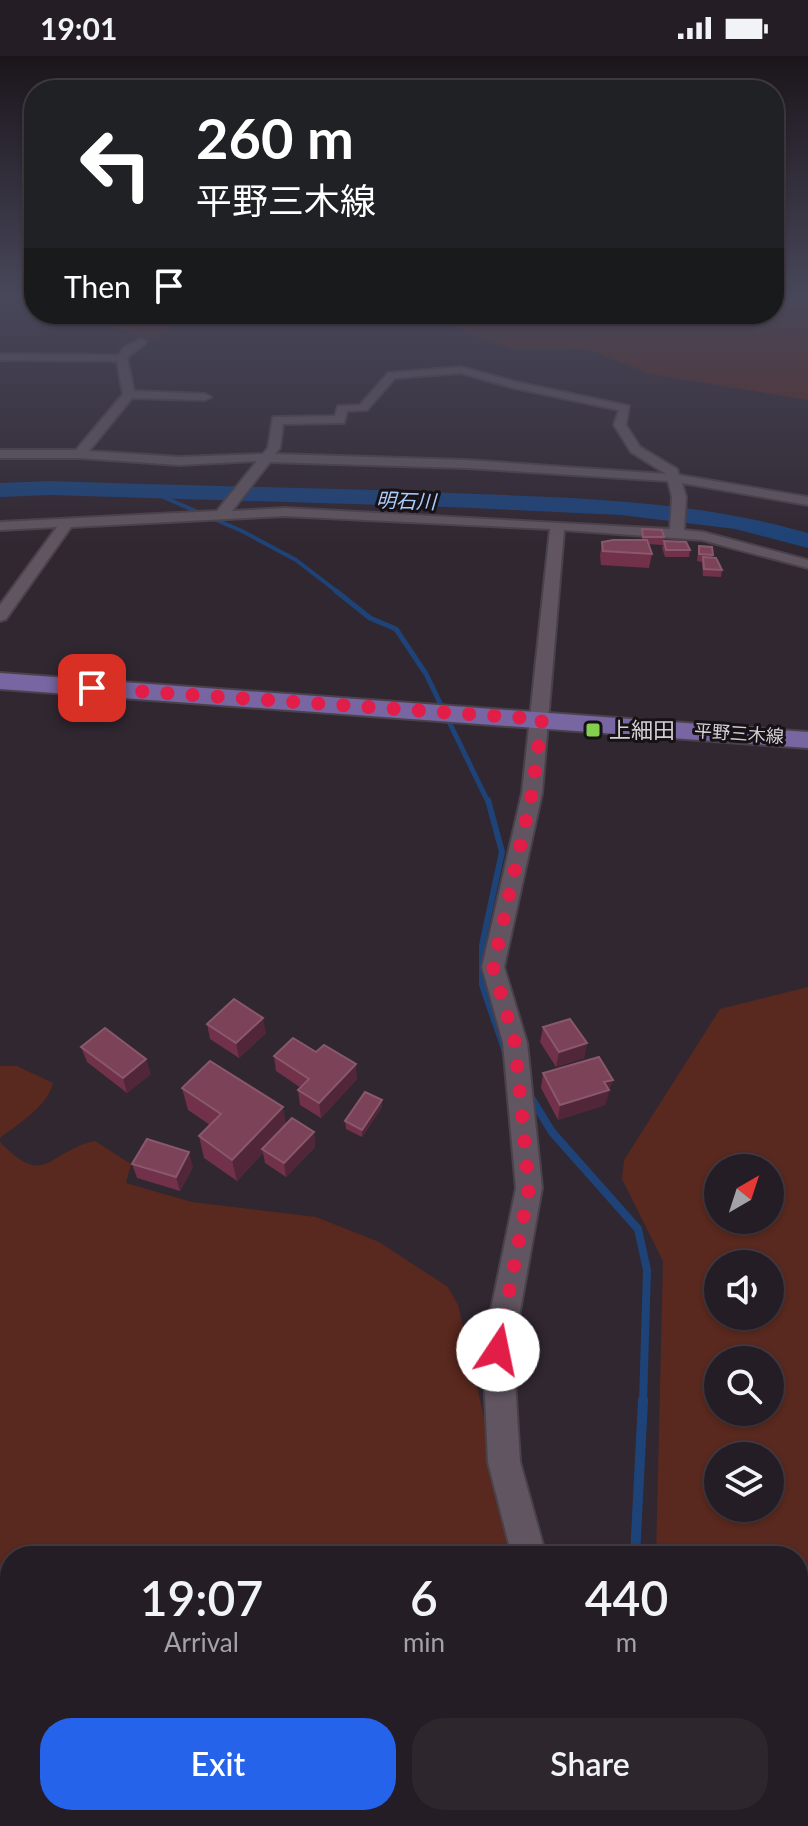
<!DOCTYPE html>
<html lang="en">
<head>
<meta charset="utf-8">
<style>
	:root { --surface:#251d25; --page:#2d262d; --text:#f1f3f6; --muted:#a3a2a7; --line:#423b42; --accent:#2563eb }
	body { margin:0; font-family:Lato,"Noto Sans JP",sans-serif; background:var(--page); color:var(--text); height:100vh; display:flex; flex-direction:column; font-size:30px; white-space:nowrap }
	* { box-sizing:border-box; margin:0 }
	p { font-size:26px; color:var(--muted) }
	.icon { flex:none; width:44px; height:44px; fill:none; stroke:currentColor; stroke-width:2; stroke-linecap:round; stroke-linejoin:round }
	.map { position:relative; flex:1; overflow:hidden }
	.panel { position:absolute; left:0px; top:1490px; width:808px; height:280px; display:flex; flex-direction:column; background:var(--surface); border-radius:32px 32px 0 0; box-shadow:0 2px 6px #0004,0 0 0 2px var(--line) }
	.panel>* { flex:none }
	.banner { position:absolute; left:24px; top:24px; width:760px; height:244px; border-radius:32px; box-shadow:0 2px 6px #0004,0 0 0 2px var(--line); background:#202124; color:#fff; overflow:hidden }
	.needle { width:52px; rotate:39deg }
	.buttons { position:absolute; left:704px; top:1098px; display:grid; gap:16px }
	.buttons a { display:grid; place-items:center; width:80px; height:80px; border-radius:50%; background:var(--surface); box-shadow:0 2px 6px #0004,0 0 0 2px var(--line); font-size:40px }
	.pin { position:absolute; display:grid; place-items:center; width:68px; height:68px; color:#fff; margin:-34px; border-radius:16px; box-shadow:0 4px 12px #0006 }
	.me { position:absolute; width:88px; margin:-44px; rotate:11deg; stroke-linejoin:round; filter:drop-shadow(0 0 6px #0008) }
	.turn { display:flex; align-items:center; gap:28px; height:168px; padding:0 40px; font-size:36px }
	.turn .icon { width:104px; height:104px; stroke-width:2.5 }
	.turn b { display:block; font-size:56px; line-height:68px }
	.then { display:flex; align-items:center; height:76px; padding:0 40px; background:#0003; gap:16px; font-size:30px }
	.eta { display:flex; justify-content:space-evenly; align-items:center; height:136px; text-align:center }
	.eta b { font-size:48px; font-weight:600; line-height:56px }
	.cta { display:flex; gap:16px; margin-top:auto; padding:16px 40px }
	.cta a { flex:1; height:92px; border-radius:32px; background:var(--accent); color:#fff; font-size:32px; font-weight:600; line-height:92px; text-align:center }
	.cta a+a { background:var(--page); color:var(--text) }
	.status { display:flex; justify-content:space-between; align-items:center; height:56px; padding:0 40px; background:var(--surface); direction:ltr }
	.status svg { height:22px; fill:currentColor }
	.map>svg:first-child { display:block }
	.green { fill:#59281e; fill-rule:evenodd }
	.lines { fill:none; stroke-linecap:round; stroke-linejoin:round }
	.stream-far4 { stroke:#1e4378; stroke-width:4 }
	.stream-far3 { stroke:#1e4378; stroke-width:5 }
	.stream-far2 { stroke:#1e4378; stroke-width:6 }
	.stream-far1 { stroke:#1e4378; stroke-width:8 }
	.stream { stroke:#1e4378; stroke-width:10 }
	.river { fill:#1e4378; fill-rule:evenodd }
	.street-casing { stroke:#4a424a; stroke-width:4 }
	.primary-casing { stroke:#4a424a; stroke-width:4 }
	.street { fill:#605560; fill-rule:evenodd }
	.primary { fill:#7766a2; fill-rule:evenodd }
	.wall { fill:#703149 }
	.shaded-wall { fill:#522639 }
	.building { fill:#7b4258; stroke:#89586b; stroke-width:2 }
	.route { stroke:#e11d48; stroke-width:14; stroke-dasharray:0 25.2 }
	.poi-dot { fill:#83d04e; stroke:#161216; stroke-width:3 }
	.labels { text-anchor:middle; stroke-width:6; stroke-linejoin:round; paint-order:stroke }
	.far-street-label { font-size:18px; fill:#d5cfd5; stroke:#161216 }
	.far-water-label { font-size:20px; font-style:italic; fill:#aacbfc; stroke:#161216 }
	.poi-label { font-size:22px; fill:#d5cfd5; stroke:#161216; text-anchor:start }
</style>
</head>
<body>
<div class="status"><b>19:01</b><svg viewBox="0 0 49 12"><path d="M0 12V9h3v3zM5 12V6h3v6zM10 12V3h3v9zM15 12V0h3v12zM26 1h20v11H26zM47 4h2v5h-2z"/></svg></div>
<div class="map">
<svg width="808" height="1770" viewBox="0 0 808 1770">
	<rect width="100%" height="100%" fill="#312731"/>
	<path class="green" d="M 774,242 L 808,242 L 808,344 L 651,318 L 587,293 L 513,294 L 445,267 L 347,263 L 248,270 L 234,258 L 774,258 Z
		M 69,258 L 188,258 L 151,283 Z
		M 808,931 L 808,1770 L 781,1770 L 768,1760 L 798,1760 L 798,1500 L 656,1500 L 663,1205 L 622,1123 L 624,1104 L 720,953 ZM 770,1112 L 770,1164 L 718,1164 L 718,1112 ZM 770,1208 L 770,1260 L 718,1260 L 718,1208 ZM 770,1304 L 770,1356 L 718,1356 L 718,1304 ZM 770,1400 L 770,1452 L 718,1452 L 718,1400 Z
		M 0,1010 L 17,1010 L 53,1027 C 48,1050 18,1068 0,1082 Z
		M 95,1085 L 131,1108 L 126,1127 L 192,1146 L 316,1161 L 379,1186 L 448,1231 L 458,1249 L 516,1500 L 10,1500 L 10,1760 L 576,1760 L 578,1770 L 0,1770 L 0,1086 C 46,1134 48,1095 95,1085 Z"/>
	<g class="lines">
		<path class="stream-far4" d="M 147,434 L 242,475 L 296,504 L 339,537"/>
		<path class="stream-far3" d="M 336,535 L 370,562 L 396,573 L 426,618 L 488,746"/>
		<path class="stream-far2" d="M 488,744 L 502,796 L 482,889 L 482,929 L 506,999"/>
		<path class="stream-far1" d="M 530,1040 L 552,1076 L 638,1173 L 647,1214 L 643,1346"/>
		<path class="stream" d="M 635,1500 L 643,1344
			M 661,1760 L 665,1770"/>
		<path class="river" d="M 51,425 C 193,430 335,432 477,438 C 588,442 700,446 808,477 L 808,492 L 735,473 L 621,459 L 450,451 L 51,439 L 0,441 L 0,427 Z"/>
		<g class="street-casing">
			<path id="street" d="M 141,283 L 146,286 L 145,288 L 127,302 L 134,335 L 205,338 L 211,341 L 205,344 L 132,342 L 89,395 L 179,401 L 263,398 L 268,392 L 273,361 L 335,360 L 338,350 L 360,349 L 388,317 L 461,311 L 516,326 L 629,350 L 626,369 L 640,391 L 677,413 L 679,419 L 808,441 L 808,449 L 682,427 L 686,441 L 684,474 L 703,476 L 808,504 L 808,512 L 702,484 L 564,474 L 542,737 L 504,911 L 527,987 L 542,1132 L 513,1294 L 520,1406 L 546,1500 L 512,1500 L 488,1406 L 483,1294 L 516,1132 L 503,987 L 482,911 L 522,737 L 550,473 L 285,460 L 71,471 L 6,563 L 0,565 L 0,549 L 57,471 L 0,474 L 0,466 L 217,455 L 257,405 L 179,409 L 80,402 L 0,402 L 0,394 L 76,394 L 123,338 L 117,305 L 0,304 L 0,298 L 119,299 L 123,292 ZM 461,317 L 514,332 L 619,354 L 614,369 L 631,396 L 666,418 L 466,404 L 275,398 L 280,392 L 283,368 L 344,367 L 347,355 L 367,354 L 395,322 ZM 270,406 L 466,412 L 668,425 L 672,441 L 670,473 L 285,452 L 232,455 Z
				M 577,1760 L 617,1760 L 620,1770 L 580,1770 Z"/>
		</g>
		<g class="primary-casing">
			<path id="primary" d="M 0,617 L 808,676 L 808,692 L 0,633 Z"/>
		</g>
		<use href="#street" class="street"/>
		<use href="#primary" class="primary"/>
	</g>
	<path class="wall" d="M 642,473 L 664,481 L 663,489 L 648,488 L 652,498 L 649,512 L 601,509 L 600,500 L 602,486 L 642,484 Z
		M 664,485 L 690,494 L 689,501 L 665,501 L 662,492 Z
		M 699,490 L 713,499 L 712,502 L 722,514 L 721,521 L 703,520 L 702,506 L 697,505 Z
		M 207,968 L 266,977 L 239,1002 L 210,983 Z
		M 543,971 L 587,987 L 584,1002 L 556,1011 L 540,986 Z
		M 81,991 L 151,1018 L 127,1037 L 87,1006 Z
		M 274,1000 L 357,1023 L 321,1062 L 300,1049 L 298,1034 L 301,1032 L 276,1015 Z
		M 543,1017 L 609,1039 L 608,1039 L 605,1049 L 558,1064 L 541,1032 Z
		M 182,1032 L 286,1068 L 314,1076 L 315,1091 L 286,1121 L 265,1107 L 263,1097 L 237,1125 L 204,1102 L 199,1080 L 210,1069 L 188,1054 Z
		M 382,1044 L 382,1051 L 362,1081 L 346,1073 L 345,1065 Z
		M 132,1108 L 193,1111 L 180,1135 L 137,1122 Z"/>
	<path class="shaded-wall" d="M 263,962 L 266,977 L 239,1002 L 236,987 Z
		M 587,987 L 584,1002 L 556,1011 L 559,996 Z
		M 146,1003 L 151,1018 L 127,1037 L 123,1022 Z
		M 356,1008 L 357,1023 L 321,1062 L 319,1047 Z
		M 613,1024 L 605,1049 L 558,1064 L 560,1049 L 604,1026 Z
		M 382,1044 L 382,1051 L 362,1081 L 362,1074 Z
		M 283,1051 L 287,1073 L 262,1093 L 263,1097 L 237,1125 L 232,1104 Z
		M 314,1076 L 315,1091 L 286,1121 L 284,1107 Z
		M 189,1096 L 193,1111 L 180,1135 L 176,1121 Z"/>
	<path class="building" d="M 642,473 L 662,474 L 664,481 L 643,481 Z
		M 613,484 L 647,484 L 652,498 L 603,495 L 602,486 Z
		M 664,485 L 686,486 L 690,494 L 666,494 Z
		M 699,490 L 712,491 L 713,499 L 699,498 Z
		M 703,501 L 716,502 L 722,514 L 704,513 Z
		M 234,943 L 263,962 L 236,987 L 207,968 Z
		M 570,963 L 587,987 L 559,996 L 543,971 Z
		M 105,972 L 146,1003 L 123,1022 L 81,991 Z
		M 293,982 L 316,996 L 324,989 L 356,1008 L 319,1047 L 298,1034 L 309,1023 L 274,1000 Z
		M 599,1001 L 613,1024 L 604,1026 L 609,1034 L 560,1049 L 543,1017 Z
		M 210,1005 L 283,1051 L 232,1104 L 199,1080 L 221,1058 L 182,1032 Z
		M 365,1036 L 382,1044 L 362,1074 L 345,1065 Z
		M 292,1062 L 314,1076 L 284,1107 L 262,1093 Z
		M 147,1083 L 189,1096 L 176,1121 L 132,1108 Z"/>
	<linearGradient id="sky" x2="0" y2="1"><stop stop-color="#1b151b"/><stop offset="0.49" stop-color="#48475a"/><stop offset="1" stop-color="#48475a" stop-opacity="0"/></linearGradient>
	<rect width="808" height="490" fill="url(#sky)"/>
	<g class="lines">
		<path class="route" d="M 92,632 L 542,663 L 532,737 L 493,911 L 515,987 L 529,1132 L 498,1294"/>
	</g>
	<rect class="poi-dot" x="585" y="666" width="16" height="16" rx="4"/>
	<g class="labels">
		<g class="far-street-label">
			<text transform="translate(739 678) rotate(4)" y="6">平野三木線</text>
		</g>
		<g class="far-water-label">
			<text transform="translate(406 445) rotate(2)" y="7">明石川</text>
		</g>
		<g class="poi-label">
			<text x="609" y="682">上細田</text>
		</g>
	</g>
</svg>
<div class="buttons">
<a><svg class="needle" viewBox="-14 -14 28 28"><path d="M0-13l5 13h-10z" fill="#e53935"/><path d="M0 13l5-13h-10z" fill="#a3a2a7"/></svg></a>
<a><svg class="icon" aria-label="sound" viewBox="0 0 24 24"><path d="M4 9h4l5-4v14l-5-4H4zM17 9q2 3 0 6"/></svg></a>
<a><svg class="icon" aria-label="search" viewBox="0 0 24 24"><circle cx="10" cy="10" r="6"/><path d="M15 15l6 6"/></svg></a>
<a><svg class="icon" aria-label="layers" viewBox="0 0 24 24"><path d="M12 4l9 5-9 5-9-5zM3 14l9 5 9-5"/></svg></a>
</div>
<div class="pin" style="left:92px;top:632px;background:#d93025"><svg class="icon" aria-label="arrive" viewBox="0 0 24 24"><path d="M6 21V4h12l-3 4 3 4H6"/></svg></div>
<svg class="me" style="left:498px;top:1294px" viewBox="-20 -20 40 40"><circle r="19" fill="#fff"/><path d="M0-13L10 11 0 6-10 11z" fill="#e11d48"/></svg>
<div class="banner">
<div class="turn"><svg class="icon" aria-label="left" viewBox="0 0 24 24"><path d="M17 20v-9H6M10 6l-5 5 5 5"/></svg><div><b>260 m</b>平野三木線</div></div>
<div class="then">Then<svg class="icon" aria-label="arrive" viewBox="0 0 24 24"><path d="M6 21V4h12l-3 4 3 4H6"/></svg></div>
</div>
<section class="panel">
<div class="eta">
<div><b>19:07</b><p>Arrival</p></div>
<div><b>6</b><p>min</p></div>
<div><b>440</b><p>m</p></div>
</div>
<div class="cta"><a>Exit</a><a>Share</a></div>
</section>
</div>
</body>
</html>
